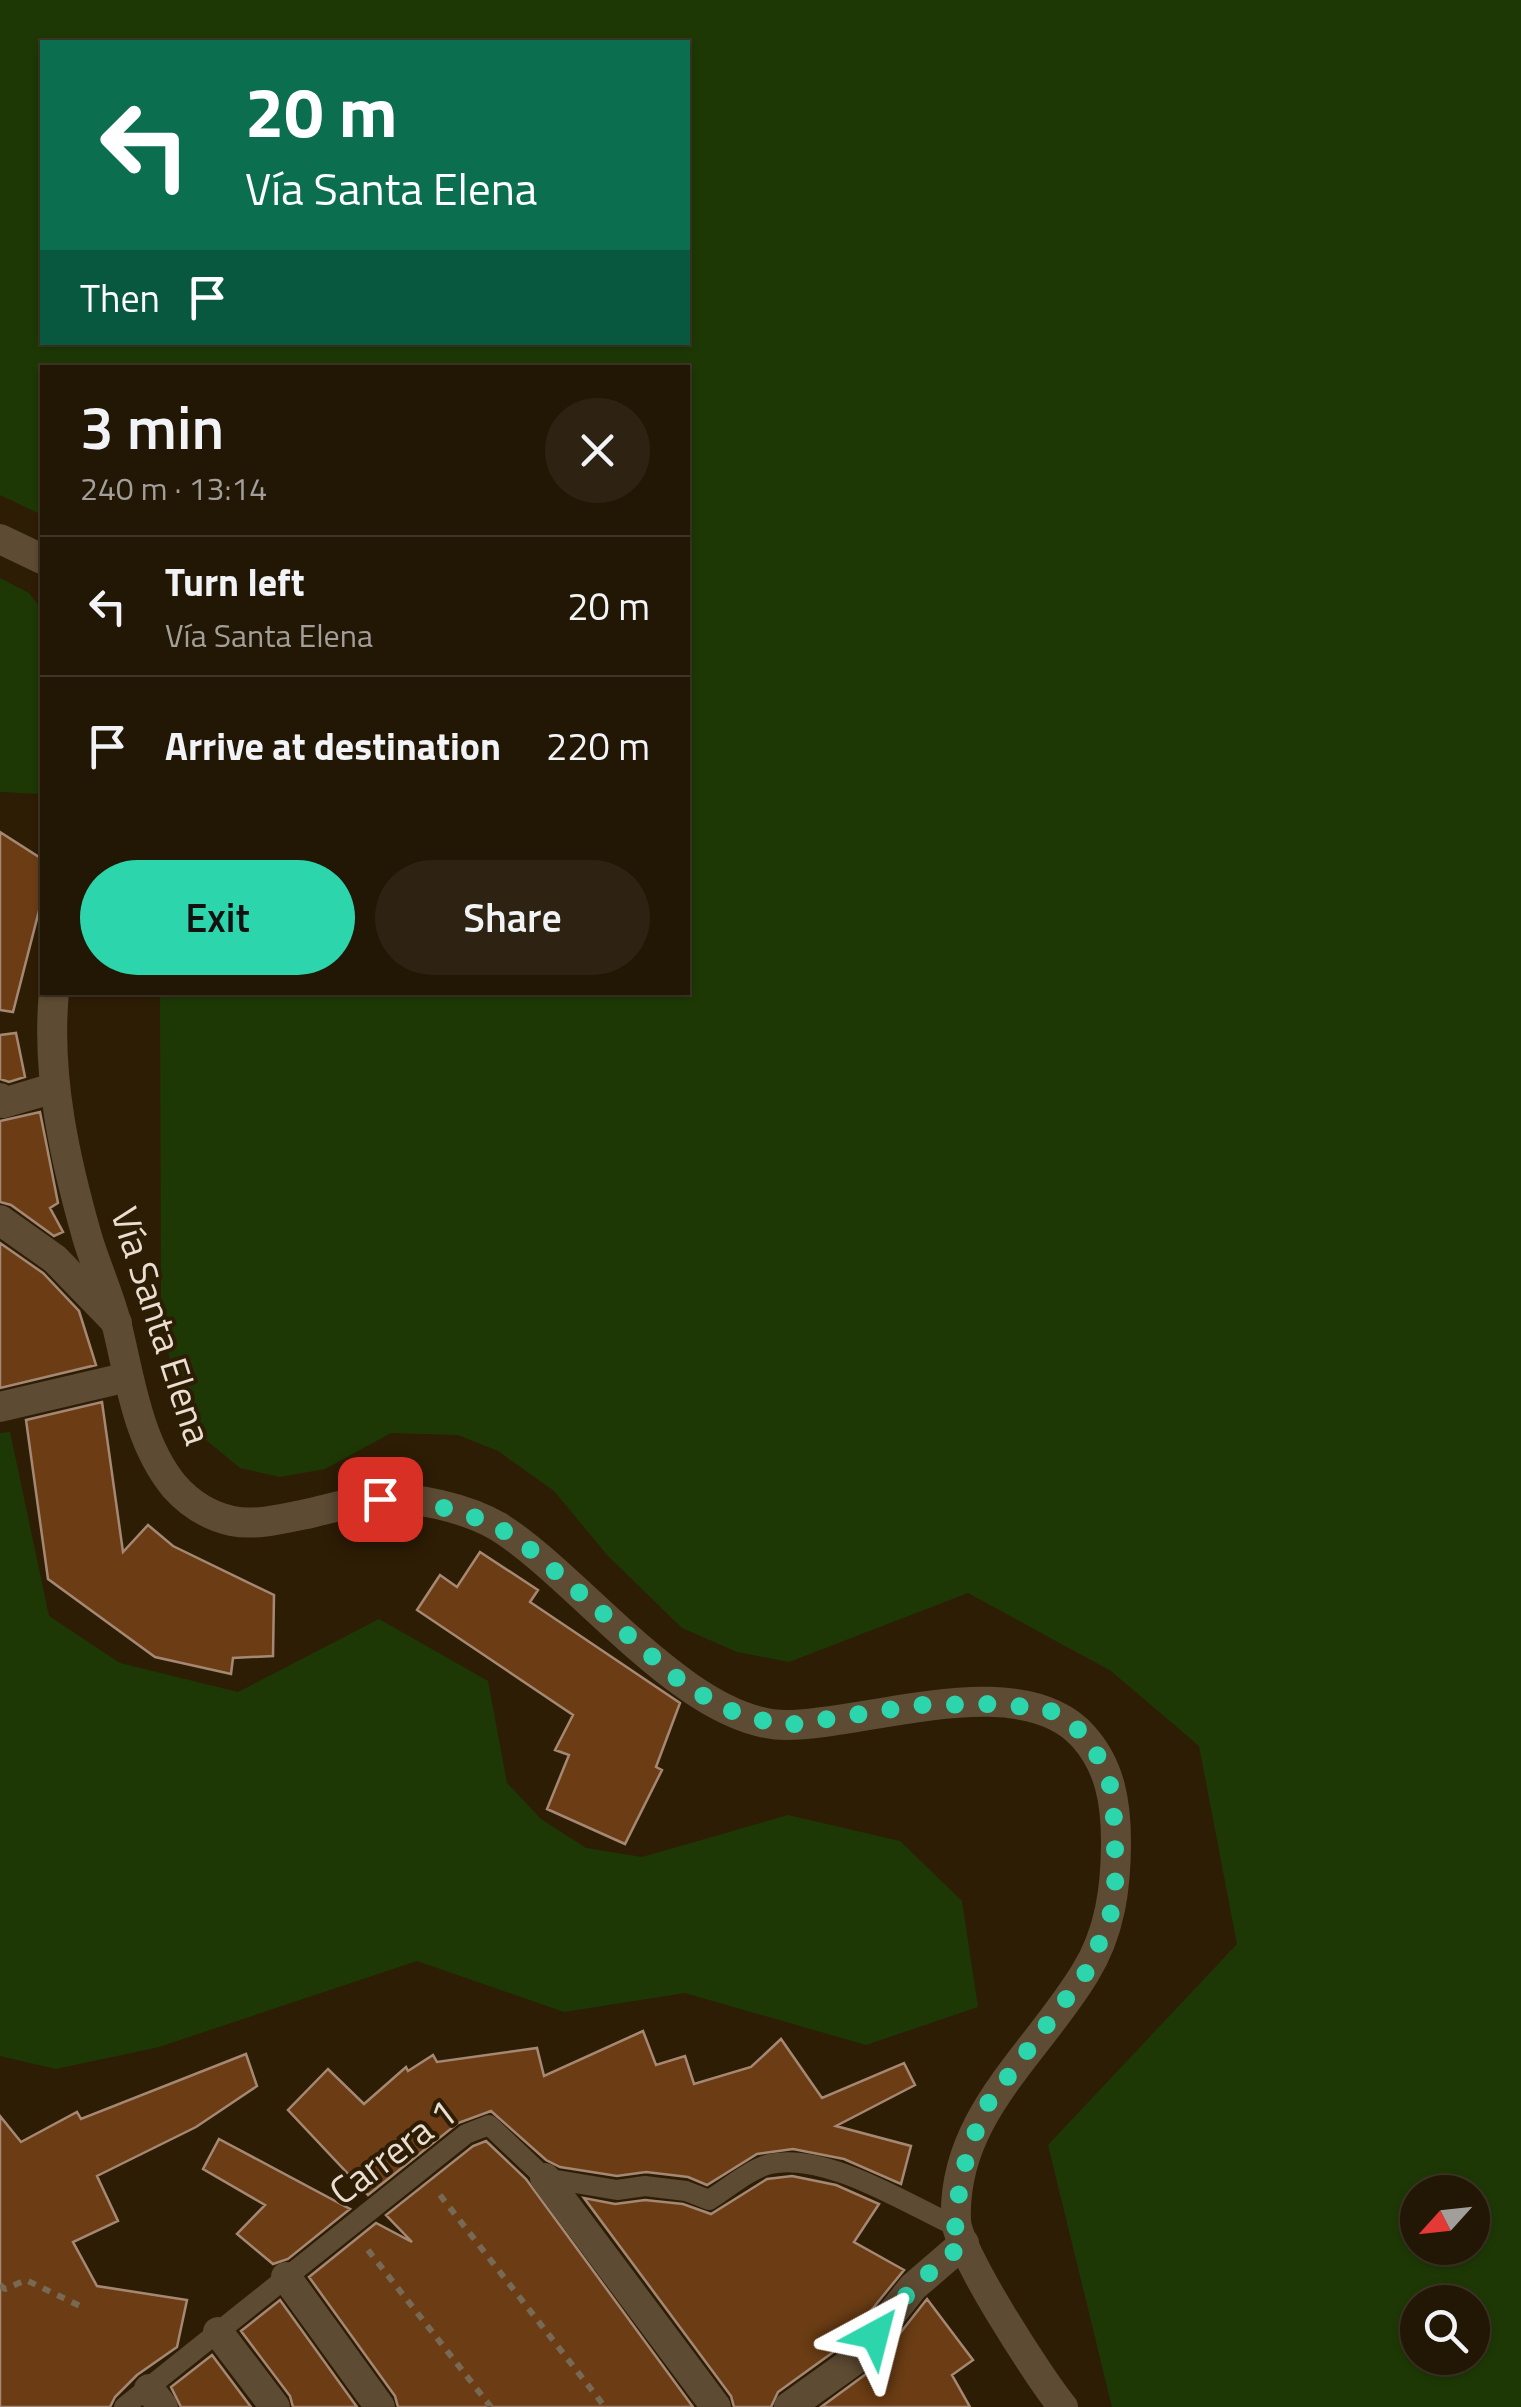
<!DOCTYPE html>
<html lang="en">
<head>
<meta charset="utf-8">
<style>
	:root { --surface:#221604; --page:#2e2313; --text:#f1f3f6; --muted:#a29f9a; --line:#3f3526; --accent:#2cd5ab }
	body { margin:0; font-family:"Titillium Web",sans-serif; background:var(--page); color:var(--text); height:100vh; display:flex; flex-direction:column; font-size:38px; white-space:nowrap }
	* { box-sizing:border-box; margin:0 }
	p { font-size:32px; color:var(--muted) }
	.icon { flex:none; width:55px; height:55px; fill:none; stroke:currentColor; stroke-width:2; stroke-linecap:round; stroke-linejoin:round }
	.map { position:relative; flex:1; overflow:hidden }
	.panel { position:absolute; left:40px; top:365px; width:650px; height:630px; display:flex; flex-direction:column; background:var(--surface); border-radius:0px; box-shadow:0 2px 8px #0004,0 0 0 2px var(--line) }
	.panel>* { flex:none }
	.banner { position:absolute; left:40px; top:40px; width:650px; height:305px; border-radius:0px; box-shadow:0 2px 8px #0004,0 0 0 2px var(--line); background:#0b6e4f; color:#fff; overflow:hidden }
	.needle { width:65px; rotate:243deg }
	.fabs { position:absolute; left:1400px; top:2175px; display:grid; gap:20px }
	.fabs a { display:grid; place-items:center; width:90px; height:90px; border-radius:50%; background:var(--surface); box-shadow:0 2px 8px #0004,0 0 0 2px var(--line); font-size:50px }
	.pin { position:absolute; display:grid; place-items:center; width:85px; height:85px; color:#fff; margin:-42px; border-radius:20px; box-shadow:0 5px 15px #0006 }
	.me { position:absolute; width:110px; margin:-55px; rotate:38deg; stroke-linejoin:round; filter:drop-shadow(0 0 8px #0008) }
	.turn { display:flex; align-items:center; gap:35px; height:210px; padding:0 40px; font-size:45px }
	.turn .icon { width:130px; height:130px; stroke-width:2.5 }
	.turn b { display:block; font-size:70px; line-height:85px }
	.then { display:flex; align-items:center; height:95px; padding:0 40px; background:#0003; gap:20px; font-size:38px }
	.round { display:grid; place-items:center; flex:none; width:105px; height:105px; border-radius:52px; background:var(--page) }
	.overview { display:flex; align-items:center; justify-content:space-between; height:170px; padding:0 40px }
	h1 { font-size:60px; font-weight:600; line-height:75px }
	.button { display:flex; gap:20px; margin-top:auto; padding:20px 40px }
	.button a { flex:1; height:115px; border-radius:60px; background:var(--accent); color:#111; font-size:40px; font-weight:600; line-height:115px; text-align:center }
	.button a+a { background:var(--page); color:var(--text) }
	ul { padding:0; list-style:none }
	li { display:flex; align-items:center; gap:30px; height:140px; padding:0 40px; border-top:2px solid var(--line) }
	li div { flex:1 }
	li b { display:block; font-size:38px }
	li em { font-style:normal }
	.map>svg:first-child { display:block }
	.green { fill:#1d3805; fill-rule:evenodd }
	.building { fill:#6c3d14; stroke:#a58874; stroke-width:2.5 }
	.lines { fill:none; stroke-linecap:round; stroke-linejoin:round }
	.path { stroke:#786955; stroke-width:6; stroke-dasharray:8 8; stroke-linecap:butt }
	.service { stroke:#5e4b33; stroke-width:20 }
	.minor { stroke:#5e4b33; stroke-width:30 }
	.secondary { stroke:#5e4b33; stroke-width:30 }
	.route { stroke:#2cd5ab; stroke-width:18; stroke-dasharray:0 32.4 }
	.labels { text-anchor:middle; stroke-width:8; stroke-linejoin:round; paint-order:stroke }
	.street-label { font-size:38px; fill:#e9ded0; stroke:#2e1d05 }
</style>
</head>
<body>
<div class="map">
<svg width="1521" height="2407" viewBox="0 0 1521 2407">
	<rect width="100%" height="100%" fill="#2e1d05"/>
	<path class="green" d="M 0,0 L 1521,0 L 1521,2407 L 1112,2407 L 1048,2145 L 1237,1944 L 1199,1746 L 1111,1671 L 968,1593 L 789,1662 L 737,1652 L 682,1628 L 608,1556 L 554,1491 L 498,1451 L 458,1435 L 391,1433 L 325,1469 L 280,1477 L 240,1468 L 200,1435 L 172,1375 L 161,1300 L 160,993 L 688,992 L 688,368 L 42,368 L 42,515 L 0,495 ZM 688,42 L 688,342 L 42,342 L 42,42 ZM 1418,2192 L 1472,2192 L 1472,2248 L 1418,2248 ZM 1418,2302 L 1472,2302 L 1472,2358 L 1418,2358 Z
		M 0,578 L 29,593 L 42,610 L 42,794 L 0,792 Z
		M 10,1432 L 49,1616 L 120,1663 L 238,1692 L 379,1619 L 488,1681 L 507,1783 L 541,1819 L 586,1848 L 642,1857 L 788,1815 L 900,1841 L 962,1901 L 978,2007 L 866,2045 L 685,1993 L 564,2012 L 417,1961 L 159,2047 L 56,2069 L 0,2056 L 0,1433 Z"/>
	<path class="building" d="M 0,832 L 42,859 L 42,899 L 13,1012 L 0,1010 Z
		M 16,1033 L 25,1077 L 9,1082 L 0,1079 L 0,1035 Z
		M 40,1112 L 58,1203 L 50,1208 L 63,1232 L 54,1236 L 11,1205 L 0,1202 L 0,1121 Z
		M 0,1243 L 43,1273 L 79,1311 L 96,1365 L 0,1388 Z
		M 102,1402 L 123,1552 L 148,1525 L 173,1546 L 274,1595 L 273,1656 L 233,1658 L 231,1674 L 155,1657 L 48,1579 L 26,1420 Z
		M 480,1552 L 538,1590 L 530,1602 L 680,1703 L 656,1767 L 662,1770 L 625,1844 L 547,1809 L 569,1755 L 555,1750 L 573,1715 L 417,1610 L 440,1575 L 457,1587 Z
		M 643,2031 L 656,2065 L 685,2056 L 694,2084 L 751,2067 L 781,2039 L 822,2098 L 904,2063 L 915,2085 L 836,2126 L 911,2146 L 901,2184 L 844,2159 L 793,2149 L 757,2154 L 707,2185 L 688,2177 L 646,2172 L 617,2176 L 560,2167 L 546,2160 L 491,2111 L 458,2123 L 368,2195 L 288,2110 L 328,2069 L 364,2104 L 406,2067 L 408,2071 L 433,2055 L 437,2062 L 537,2048 L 544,2076 Z
		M 246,2054 L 257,2086 L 196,2127 L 97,2176 L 118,2221 L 73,2242 L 97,2286 L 187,2300 L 177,2347 L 137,2375 L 115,2397 L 110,2407 L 0,2407 L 0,2116 L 21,2142 L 77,2112 L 81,2119 Z
		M 219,2139 L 350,2209 L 288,2259 L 273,2264 L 237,2234 L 265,2205 L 203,2169 Z
		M 486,2141 L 526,2179 L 693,2407 L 398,2407 L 395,2396 L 309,2277 L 376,2223 L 412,2242 L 386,2215 L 473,2146 Z
		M 792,2176 L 836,2185 L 879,2204 L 854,2242 L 904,2270 L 843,2345 L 778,2392 L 771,2407 L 734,2407 L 731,2396 L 584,2198 L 615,2204 L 645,2200 L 683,2204 L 711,2214 L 767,2179 Z
		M 927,2299 L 973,2360 L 952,2375 L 970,2407 L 821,2407 L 870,2371 Z
		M 280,2300 L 357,2407 L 293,2407 L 290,2396 L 241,2331 Z
		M 212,2355 L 251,2407 L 181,2407 L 171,2387 Z"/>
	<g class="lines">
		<path class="path" d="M 440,2195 L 605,2407
			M 368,2250 L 491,2407
			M 0,2285 L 5,2289 L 26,2280 L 80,2306"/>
		<path class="service" d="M 124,2407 L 466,2134 L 489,2125 L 545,2178 L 617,2190 L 645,2186 L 686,2191 L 709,2200 C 727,2189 750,2169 770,2164 C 826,2152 905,2203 955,2226"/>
		<path class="minor" d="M 0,1098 L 3,1103 L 54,1088
			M 0,1220 L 55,1259 L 117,1323
			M 0,1407 L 128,1377
			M 545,2178 L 716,2407
			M 286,2277 L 380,2407
			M 218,2332 L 275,2407
			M 149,2389 L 163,2407
			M 789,2407 L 856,2359 L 913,2287 L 964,2243"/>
		<path class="secondary" d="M 0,539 L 42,559
			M 54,992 C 46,1076 65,1160 88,1240 C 97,1269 110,1297 117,1326 C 130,1379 138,1442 174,1486 C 189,1503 209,1516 232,1521 C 257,1526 286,1518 311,1513 C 332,1508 356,1501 378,1499 C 414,1496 467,1508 499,1527 C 580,1578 688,1725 786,1725 C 866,1725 1020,1666 1083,1736 C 1110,1766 1116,1802 1116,1842 C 1116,1888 1110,1933 1085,1973 C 1036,2054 952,2117 956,2220 C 957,2251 1040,2379 1063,2407"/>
	</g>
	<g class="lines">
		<path class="route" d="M 380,1499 L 431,1504 L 490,1522 L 524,1544 L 687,1687 L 734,1712 L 782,1726 L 920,1705 L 996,1704 L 1048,1709 L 1080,1731 L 1100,1759 L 1113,1793 L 1116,1876 L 1110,1918 L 1087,1971 L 983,2110 L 961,2176 L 955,2226 L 964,2243 L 913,2287 L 875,2335"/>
	</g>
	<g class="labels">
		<g class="street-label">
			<text transform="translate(161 1326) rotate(72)" y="13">Vía Santa Elena</text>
			<text transform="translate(393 2152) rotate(-37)" y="13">Carrera 1</text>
		</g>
	</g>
</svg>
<div class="fabs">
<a><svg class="needle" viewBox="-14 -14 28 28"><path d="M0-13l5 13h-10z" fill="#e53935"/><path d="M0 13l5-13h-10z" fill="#a29f9a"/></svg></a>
<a><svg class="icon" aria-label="search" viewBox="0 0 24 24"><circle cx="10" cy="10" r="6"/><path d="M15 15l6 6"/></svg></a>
</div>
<div class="pin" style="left:380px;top:1499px;background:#d93025"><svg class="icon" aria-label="arrive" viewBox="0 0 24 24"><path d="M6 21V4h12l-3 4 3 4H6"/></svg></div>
<svg class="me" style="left:875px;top:2335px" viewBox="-20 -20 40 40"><path d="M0-17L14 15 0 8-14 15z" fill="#2cd5ab" stroke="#fff" stroke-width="4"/></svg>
<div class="banner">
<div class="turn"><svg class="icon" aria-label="left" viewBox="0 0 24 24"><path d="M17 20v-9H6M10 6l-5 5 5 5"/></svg><div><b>20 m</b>Vía Santa Elena</div></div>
<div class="then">Then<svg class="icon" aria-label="arrive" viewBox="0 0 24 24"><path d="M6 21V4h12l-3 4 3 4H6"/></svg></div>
</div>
<section class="panel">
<div class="overview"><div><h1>3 min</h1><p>240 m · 13:14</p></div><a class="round"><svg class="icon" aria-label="close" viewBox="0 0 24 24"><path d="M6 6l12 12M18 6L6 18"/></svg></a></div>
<ul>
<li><svg class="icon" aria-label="left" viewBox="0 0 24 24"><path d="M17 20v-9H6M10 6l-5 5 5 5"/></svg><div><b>Turn left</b><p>Vía Santa Elena</p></div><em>20 m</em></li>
<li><svg class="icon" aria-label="arrive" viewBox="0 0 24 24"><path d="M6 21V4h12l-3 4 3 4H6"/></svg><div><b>Arrive at destination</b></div><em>220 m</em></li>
</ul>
<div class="button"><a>Exit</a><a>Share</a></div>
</section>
</div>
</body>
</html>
